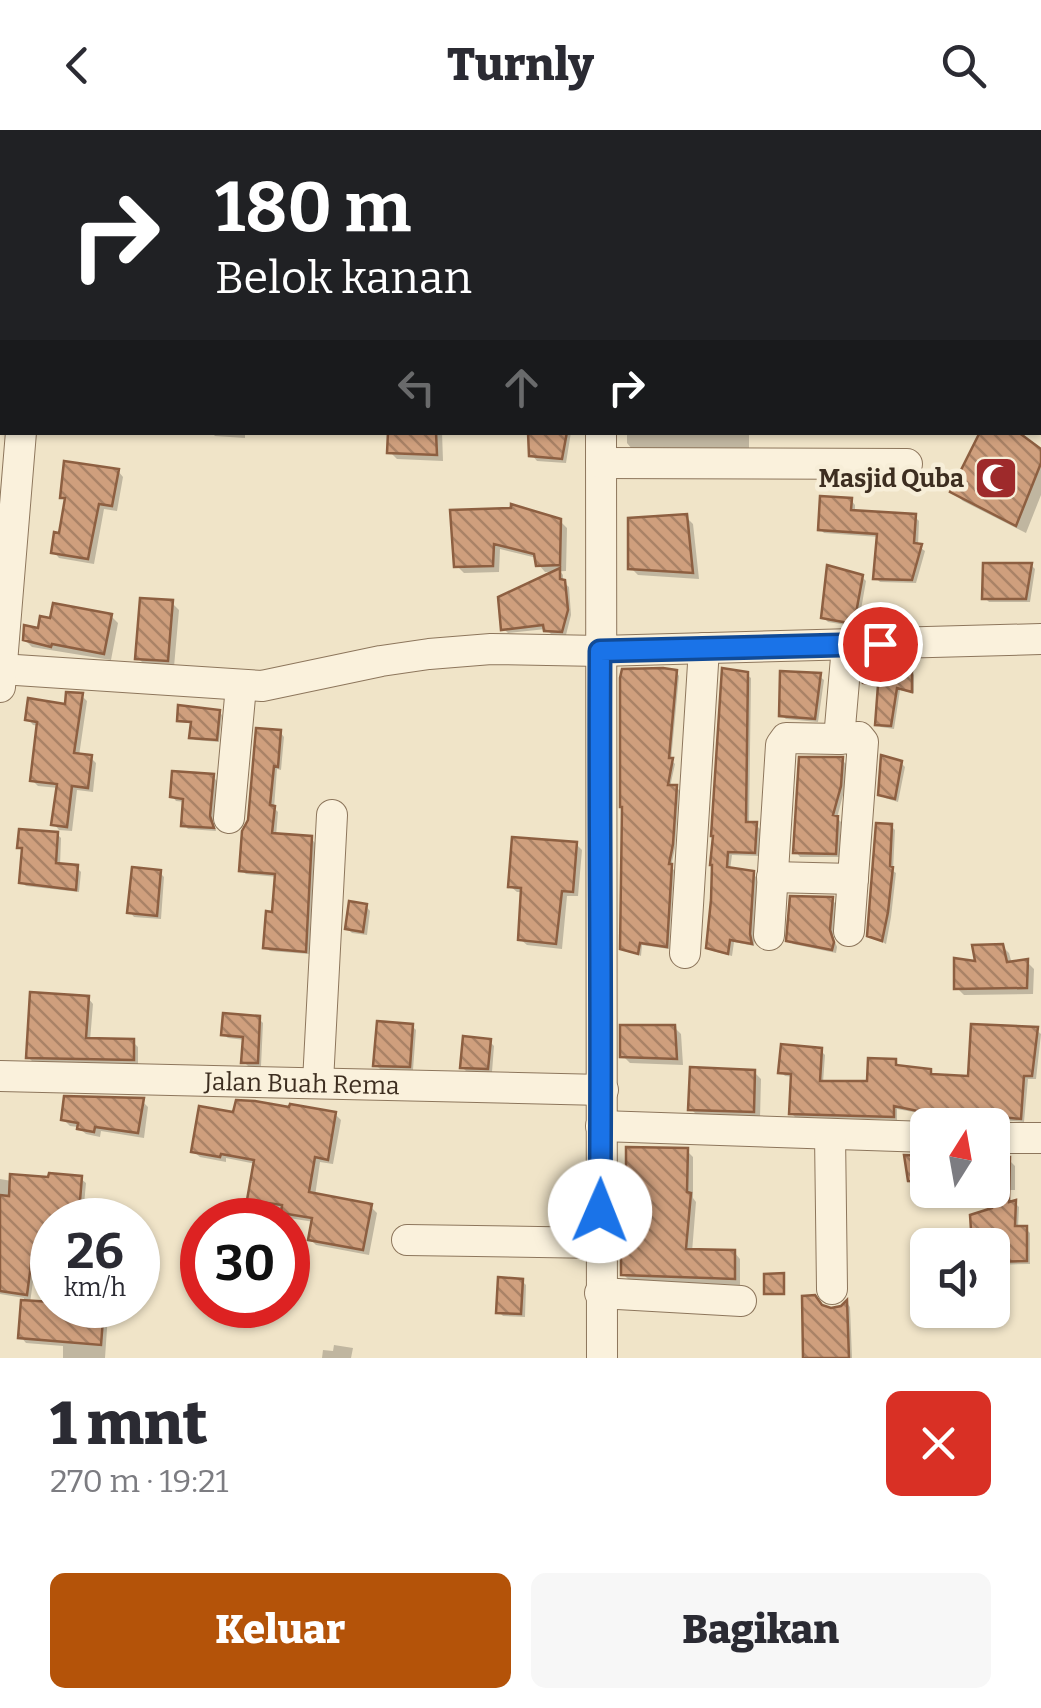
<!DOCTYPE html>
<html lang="id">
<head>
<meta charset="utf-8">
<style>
	:root { --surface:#fff; --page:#f7f7f7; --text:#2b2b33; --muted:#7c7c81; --accent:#b45309 }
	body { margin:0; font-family:Bitter,serif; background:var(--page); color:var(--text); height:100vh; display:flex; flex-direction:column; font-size:38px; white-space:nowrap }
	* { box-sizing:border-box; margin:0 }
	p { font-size:32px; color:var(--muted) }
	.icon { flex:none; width:55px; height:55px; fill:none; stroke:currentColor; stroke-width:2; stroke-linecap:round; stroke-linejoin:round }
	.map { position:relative; height:1228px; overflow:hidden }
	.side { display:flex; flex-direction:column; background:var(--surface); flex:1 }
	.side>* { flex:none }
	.guide { position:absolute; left:0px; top:0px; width:1042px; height:305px; box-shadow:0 2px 8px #0004; background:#202124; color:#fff; overflow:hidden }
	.needle { width:65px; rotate:11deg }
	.controls { position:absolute; left:910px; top:978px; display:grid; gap:20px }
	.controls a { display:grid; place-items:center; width:100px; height:100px; border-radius:15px; background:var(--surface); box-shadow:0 2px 8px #0004; font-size:50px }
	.speed { position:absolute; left:30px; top:1068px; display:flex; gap:20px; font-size:50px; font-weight:700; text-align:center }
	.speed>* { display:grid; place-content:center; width:130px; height:130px; border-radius:50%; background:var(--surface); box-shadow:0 2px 8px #0004; line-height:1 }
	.speed small { font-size:25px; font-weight:400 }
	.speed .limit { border:15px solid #d22; background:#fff; color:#111 }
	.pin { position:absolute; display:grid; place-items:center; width:85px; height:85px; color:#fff; margin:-42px; border:5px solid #fff; border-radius:50%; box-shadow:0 2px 10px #0007 }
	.me { position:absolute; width:110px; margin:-55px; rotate:1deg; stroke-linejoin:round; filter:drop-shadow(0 0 8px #0008) }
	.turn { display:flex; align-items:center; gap:35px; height:210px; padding:0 50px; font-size:45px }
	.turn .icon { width:130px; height:130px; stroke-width:2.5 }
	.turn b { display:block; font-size:70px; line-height:85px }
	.lanes { display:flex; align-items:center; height:95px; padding:0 50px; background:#0003; justify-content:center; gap:50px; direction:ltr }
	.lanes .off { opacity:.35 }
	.round { display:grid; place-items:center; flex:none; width:105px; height:105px; border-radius:15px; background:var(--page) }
	.headline { display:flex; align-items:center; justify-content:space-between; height:170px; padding:0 50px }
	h1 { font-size:60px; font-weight:800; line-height:75px }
	.primary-button { display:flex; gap:20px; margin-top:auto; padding:20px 50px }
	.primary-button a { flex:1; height:115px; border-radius:15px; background:var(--accent); color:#fff; font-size:40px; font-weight:800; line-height:115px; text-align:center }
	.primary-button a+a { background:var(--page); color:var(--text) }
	header { display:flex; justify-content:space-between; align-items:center; height:130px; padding:0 50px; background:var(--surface); font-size:45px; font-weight:800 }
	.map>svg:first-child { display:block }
	.shadow { fill:#0003 }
	.building { fill:url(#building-back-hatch); stroke:#8d5f41; stroke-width:2.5 }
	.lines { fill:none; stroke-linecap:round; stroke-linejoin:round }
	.minor-casing { stroke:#8d765c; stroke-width:32 }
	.minor { stroke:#faf1dc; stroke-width:30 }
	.route-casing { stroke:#114b97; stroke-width:25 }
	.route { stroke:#1a73e8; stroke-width:18 }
	.labels { text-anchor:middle; stroke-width:9; stroke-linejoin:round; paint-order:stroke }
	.poi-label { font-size:25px; font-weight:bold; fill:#3d2e20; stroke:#f7eed8; text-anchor:end }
	.street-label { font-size:25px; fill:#3d2e20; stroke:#f7eed8 }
</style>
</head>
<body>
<header><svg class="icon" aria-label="back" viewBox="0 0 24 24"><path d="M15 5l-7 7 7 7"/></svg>Turnly<svg class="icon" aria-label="search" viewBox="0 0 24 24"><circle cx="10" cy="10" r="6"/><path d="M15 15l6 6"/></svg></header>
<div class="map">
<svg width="1041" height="1228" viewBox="0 0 1041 1228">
	<defs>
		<pattern id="building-back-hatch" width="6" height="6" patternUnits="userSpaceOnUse" patternTransform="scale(2.5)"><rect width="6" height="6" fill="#cf9f7d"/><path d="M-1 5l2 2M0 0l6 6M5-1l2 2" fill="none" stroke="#a98266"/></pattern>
	</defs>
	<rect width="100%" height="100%" fill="#f0e4c8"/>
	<path class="shadow" d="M 96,0 L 110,1 L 145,0 L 145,2 L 96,2 Z
		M 399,0 L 473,0 L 474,2 L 400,2 Z
		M 520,0 L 544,0 L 544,2 L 520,2 Z
		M 1017,0 L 1041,0 L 1041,12 L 1040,2 L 1017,2 Z
		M 211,302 L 245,302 L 245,308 L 215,306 Z
		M 390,302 L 442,302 L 443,331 L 397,329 L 390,322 Z
		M 530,302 L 571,302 L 566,333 L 537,331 L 532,325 Z
		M 627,302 L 749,302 L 749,319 L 632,319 L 627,313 Z
		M 1041,322 L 1041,365 L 1026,403 L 963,371 L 953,362 Z
		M 118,341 L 123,347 L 117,381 L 104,379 L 94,434 L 59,428 L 54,422 L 61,406 L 67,371 L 63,367 Z
		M 851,370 L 855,375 L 855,382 L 915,387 L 919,391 L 918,416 L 925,421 L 916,453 L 880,452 L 876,448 L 879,407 L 824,403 L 820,399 Z
		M 453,382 L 560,391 L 567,398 L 566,441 L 545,442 L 538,434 L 537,428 L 500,419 L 499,442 L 464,443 L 457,436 Z
		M 686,387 L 693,394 L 699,449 L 638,445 L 631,438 Z
		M 1031,435 L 1035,439 L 1030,472 L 989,472 L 985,468 Z
		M 560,441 L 563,445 L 563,452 L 569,457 L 571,485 L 566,505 L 551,504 L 546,499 L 508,503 L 503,498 Z
		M 862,447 L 866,451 L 858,497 L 828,492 L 824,488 Z
		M 172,473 L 179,480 L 174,537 L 145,535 L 138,528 Z
		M 111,486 L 118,493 L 111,530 L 32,517 L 25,510 L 40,501 Z
		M 911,541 L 914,545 L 914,563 L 900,560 L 894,599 L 881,597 L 878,594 L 880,557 L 869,555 L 865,552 Z
		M 676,542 L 679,546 L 671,630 L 675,634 L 670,657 L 676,657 L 679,660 L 675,718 L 671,737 L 674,740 L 669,819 L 642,815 L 641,826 L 623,818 Z
		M 746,544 L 751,548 L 749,694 L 756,695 L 760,699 L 759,726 L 732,725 L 730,740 L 753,744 L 757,748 L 754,816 L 734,812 L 732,826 L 713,821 L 709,817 Z
		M 819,546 L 824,550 L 818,592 L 786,589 L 781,585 Z
		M 82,566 L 87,571 L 79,626 L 91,628 L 96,633 L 93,662 L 77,660 L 72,701 L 59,700 L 54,694 L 59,658 L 38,656 L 32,650 L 39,596 L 33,595 L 28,589 L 67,577 Z
		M 219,582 L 222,585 L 219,612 L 195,610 L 192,607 L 193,593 L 182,592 L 179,590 Z
		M 280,602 L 284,607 L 281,640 L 277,639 L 274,678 L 278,682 L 276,706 L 311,708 L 315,713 L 309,824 L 270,821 L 265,817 L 274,785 L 278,747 L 246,744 L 241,740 Z
		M 842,630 L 846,634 L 844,661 L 837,688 L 841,692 L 839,727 L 800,727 L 796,722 Z
		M 901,633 L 905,637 L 898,672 L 885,668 L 880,664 Z
		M 213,647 L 217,651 L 213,692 L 216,701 L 188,699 L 184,695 L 186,672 L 176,671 L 172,666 Z
		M 891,696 L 895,700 L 893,741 L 896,743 L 891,787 L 886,814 L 869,805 Z
		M 57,704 L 61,708 L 60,736 L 77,738 L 81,742 L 79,762 L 26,756 L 21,752 L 25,722 L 20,717 Z
		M 576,714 L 582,720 L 578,766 L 567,766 L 562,819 L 527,815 L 520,809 L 524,762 L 517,762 L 510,756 Z
		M 160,743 L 164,747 L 161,789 L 134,787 L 130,782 Z
		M 832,770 L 836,774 L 833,806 L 837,817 L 836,823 L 793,814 L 789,810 Z
		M 366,776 L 370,781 L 367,805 L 352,803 L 347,798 Z
		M 1002,816 L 1009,823 L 1012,834 L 1027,832 L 1034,839 L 1033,864 L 964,865 L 957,858 L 979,834 Z
		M 88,868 L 93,874 L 90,911 L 133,912 L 138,917 L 138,935 L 33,932 L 28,927 Z
		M 259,889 L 263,893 L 261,936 L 248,936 L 244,932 L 245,910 L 228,908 L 223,904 Z
		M 412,896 L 416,900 L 413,940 L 380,939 L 376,935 Z
		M 674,897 L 681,904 L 683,935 L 630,933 L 623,926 Z
		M 1036,900 L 1041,904 L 1036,949 L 1028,949 L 1024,992 L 935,983 L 935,986 L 897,979 L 897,990 L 795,987 L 791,983 L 794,947 L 785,946 L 781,942 L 821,921 L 825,925 L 823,953 L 870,954 L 895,931 L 899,935 L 930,942 L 935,947 L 971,948 Z
		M 490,912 L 494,916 L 492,942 L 466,941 L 462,937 Z
		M 754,942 L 761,949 L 760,988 L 698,986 L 691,979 Z
		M 142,971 L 148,977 L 144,1008 L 101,1001 L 100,1007 L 86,1004 L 78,997 L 70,996 L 64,990 Z
		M 335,984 L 341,990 L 333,1034 L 320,1032 L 315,1066 L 371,1077 L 377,1083 L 369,1125 L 316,1115 L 310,1109 L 314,1092 L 289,1088 L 283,1082 L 284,1079 L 256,1075 L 250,1069 L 256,1034 L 226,1028 L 226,1032 L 200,1027 L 193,1021 L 235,985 Z
		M 687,1021 L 693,1027 L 693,1068 L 696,1072 L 692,1122 L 734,1122 L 740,1129 L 740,1155 L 630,1151 L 623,1144 L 627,1125 L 634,1056 L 628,1050 Z
		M 928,1028 L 928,1057 L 918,1057 L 910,1050 Z
		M 1008,1029 L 1015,1036 L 1015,1060 L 992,1060 Z
		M 80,1048 L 86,1053 L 83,1086 L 72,1086 L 72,1090 L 52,1090 L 52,1124 L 37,1123 L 30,1173 L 102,1179 L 108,1184 L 105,1228 L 63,1228 L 63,1216 L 26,1213 L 21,1207 L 24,1168 L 0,1164 L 0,1049 L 12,1051 Z
		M 1015,1073 L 1019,1077 L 1018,1099 L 1026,1099 L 1030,1103 L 1030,1134 L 992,1135 L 992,1115 L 975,1115 Z
		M 522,1151 L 526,1155 L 525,1187 L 503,1186 L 499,1182 Z
		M 805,1168 L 831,1180 L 842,1178 L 847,1173 L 850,1177 L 852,1228 L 805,1228 Z
		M 334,1215 L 353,1218 L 351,1228 L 322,1228 L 323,1220 L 333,1221 Z"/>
	<path class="building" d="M 388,302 L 436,302 L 437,325 L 387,323 Z
		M 528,302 L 567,302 L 562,329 L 529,326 Z
		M 980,302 L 1018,302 L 1041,319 L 1041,333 L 1016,396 L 950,362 Z
		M 64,331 L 119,339 L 112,376 L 99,374 L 88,429 L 51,423 L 54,402 L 59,403 L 65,368 L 60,368 Z
		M 820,366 L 852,368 L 851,380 L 916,384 L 914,413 L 922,414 L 912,450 L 873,449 L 877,404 L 818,400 Z
		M 511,374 L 561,389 L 560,435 L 536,436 L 534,424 L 494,414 L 493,436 L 454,437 L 450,380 L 511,378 Z
		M 687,384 L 693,443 L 628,439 L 628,388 Z
		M 983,433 L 1032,433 L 1026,469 L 982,469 Z
		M 827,435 L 863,445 L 854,494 L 821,488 Z
		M 560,438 L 560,449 L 565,450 L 568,480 L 562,502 L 544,501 L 543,495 L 501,500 L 498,467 Z
		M 140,468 L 173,470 L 168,531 L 135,529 Z
		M 53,473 L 112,484 L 104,524 L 52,514 L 51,517 L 23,510 L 24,495 L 38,498 L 40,486 L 50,488 Z
		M 663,538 L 677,540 L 669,628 L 673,628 L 668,655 L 677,655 L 673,714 L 669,734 L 672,734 L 667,817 L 640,813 L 638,824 L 620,819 L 622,677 L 620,677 L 620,548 L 622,539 Z
		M 722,538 L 748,542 L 746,692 L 757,692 L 755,723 L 728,722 L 727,737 L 754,741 L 750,804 L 752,814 L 730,810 L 728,824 L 706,818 L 711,770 L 712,735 L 710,735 L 713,706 L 711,706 Z
		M 912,539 L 912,562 L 897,558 L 891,596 L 875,595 L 878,555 L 863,553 L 864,541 Z
		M 780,541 L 821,543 L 815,589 L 779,586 Z
		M 66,562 L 83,563 L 74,623 L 92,625 L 88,658 L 72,656 L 67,697 L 51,695 L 57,654 L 30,651 L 37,592 L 25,590 L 28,568 L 65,574 Z
		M 178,575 L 220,580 L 217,610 L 189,608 L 191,592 L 177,591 Z
		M 256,598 L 281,600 L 278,637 L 274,636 L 270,675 L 275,676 L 272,703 L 312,706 L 306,822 L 263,818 L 266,781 L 272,782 L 275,744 L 239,741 L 242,701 L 248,690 Z
		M 881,625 L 902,631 L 895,669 L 878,665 Z
		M 799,627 L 843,627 L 841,656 L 833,685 L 838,686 L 836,724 L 793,723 Z
		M 172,641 L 214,644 L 210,686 L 214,698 L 181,696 L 183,669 L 170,667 Z
		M 876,693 L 892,694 L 890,736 L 893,737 L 888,782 L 882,811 L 867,806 Z
		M 19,699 L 58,702 L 56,733 L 78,735 L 76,760 L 19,753 L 22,718 L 17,718 Z
		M 512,707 L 577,712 L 573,762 L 562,761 L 556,814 L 518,810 L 521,758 L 508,757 Z
		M 132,737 L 161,740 L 157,786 L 127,783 Z
		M 790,766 L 833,767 L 830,800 L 834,812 L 832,820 L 786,811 Z
		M 349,771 L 367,774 L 363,802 L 345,799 Z
		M 1003,814 L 1007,832 L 1028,829 L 1027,858 L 954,859 L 954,828 L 975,831 L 972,815 Z
		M 30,862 L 89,866 L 86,908 L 134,909 L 134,930 L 26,928 Z
		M 223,883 L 260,886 L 258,933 L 241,933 L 243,907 L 221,905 Z
		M 377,891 L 413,894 L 410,937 L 373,936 Z
		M 971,894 L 1038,897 L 1032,946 L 1024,946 L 1021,989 L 932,980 L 932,984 L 894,976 L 894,987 L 789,984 L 791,944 L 778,943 L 781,914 L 822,918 L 820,951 L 867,951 L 868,928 L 896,929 L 896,935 L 931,939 L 931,944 L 968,946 Z
		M 620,895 L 675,895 L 677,929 L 620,927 Z
		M 463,906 L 491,909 L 488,939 L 460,938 Z
		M 690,937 L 755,940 L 754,982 L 688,980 Z
		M 64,966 L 144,968 L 138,1003 L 95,997 L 94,1002 L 77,999 L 78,993 L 61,990 Z
		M 236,970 L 255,971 L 289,977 L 290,974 L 336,982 L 328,1030 L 315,1027 L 309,1062 L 372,1074 L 363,1120 L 308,1110 L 312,1088 L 281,1083 L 282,1075 L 247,1070 L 254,1030 L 221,1024 L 220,1027 L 191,1022 L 199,976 L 233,982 Z
		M 626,1017 L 688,1018 L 687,1062 L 691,1063 L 686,1119 L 735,1120 L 735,1149 L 621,1145 L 621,1122 L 625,1122 L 631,1051 L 626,1051 Z
		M 904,1025 L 928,1026 L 928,1052 L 908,1051 Z
		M 992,1027 L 1010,1027 L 1009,1072 L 1016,1070 L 1015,1096 L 1027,1096 L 1027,1131 L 992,1132 L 992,1115 L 972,1115 L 970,1085 L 992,1078 Z
		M 49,1043 L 82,1046 L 79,1083 L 68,1082 L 67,1090 L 52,1090 L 52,1121 L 33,1119 L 27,1165 L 0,1161 L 0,1065 L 9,1066 L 10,1044 L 48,1047 Z
		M 784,1143 L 784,1164 L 764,1164 L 764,1144 Z
		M 498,1147 L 523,1149 L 521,1184 L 496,1183 Z
		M 815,1165 L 822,1175 L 831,1178 L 841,1176 L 847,1170 L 849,1228 L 803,1228 L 802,1166 Z
		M 21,1170 L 52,1172 L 52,1175 L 104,1176 L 101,1215 L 18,1208 Z"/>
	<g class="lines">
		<g class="minor-casing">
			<g id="minor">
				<path d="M 599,0 L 599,2"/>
				<path d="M 43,2 L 43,0"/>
				<path d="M 1040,122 L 1041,122"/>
				<path d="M 0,151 L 2,151"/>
				<path d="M 601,302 L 602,1228"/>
				<path d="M 601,333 L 907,334"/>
				<path d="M 847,516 L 839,609 L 859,607 L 863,612 L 849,801"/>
				<path d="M 0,539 L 262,556 L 381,531 L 429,524 L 491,519 L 600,521 L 1041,509"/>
				<path d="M 0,557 L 21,302"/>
				<path d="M 229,688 L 241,556"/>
				<path d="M 772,747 L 853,749"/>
				<path d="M 769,805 L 781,615 L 786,608 L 839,609"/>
				<path d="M 685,823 L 704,518"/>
				<path id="s1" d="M 0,946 L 603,960"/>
				<path d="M 318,952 L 332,685"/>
				<path d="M 601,996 L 928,1007"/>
				<path d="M 830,1004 L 832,1159"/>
				<path d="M 992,1008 L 1041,1008"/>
				<path d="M 407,1110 L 600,1113"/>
				<path d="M 600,1163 L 741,1171"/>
			</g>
		</g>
		<use href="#minor" class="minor"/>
	</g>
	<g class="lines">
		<g class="route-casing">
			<path id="route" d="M 600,1081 C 602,894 599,708 600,521 L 880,514"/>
		</g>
		<use href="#route" class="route"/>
	</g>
	<defs>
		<g id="mosque-square" transform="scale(2.25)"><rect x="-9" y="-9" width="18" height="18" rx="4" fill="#9e2a2b" stroke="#f7eed8"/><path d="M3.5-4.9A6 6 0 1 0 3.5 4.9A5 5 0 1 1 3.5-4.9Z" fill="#fff"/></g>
	</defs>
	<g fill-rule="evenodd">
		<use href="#mosque-square" x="996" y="348"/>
	</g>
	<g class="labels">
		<g class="poi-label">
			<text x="964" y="357">Masjid Quba</text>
		</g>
		<g class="street-label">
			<text dy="9" stroke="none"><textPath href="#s1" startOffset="302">Jalan Buah Rema</textPath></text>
		</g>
	</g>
</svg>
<div class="controls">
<a><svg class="needle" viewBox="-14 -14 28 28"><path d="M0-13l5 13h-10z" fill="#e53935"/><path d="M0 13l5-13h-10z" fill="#7c7c81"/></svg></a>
<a><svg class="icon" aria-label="sound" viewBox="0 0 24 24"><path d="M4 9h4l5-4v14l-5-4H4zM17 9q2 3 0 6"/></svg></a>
</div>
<div class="speed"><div>26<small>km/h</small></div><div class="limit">30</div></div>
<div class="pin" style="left:880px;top:514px;background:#d93025"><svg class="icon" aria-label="arrive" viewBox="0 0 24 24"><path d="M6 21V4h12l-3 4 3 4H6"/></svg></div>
<svg class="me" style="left:600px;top:1081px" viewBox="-20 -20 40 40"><circle r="19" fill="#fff"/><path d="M0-13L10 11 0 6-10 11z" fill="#1a73e8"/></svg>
<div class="guide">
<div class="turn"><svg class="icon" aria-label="right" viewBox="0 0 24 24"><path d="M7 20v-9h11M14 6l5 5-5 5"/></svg><div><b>180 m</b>Belok kanan</div></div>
<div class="lanes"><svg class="icon off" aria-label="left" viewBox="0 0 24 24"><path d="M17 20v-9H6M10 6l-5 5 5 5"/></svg><svg class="icon off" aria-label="ahead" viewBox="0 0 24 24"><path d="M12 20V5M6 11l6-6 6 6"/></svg><svg class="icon" aria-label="right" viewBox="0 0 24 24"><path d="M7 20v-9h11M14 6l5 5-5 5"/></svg></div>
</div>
</div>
<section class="side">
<div class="headline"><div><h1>1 mnt</h1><p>270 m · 19:21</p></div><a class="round" style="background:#d93025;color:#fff"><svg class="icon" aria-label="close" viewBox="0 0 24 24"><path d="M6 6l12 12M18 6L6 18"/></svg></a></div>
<div class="primary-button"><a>Keluar</a><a>Bagikan</a></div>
</section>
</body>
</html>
